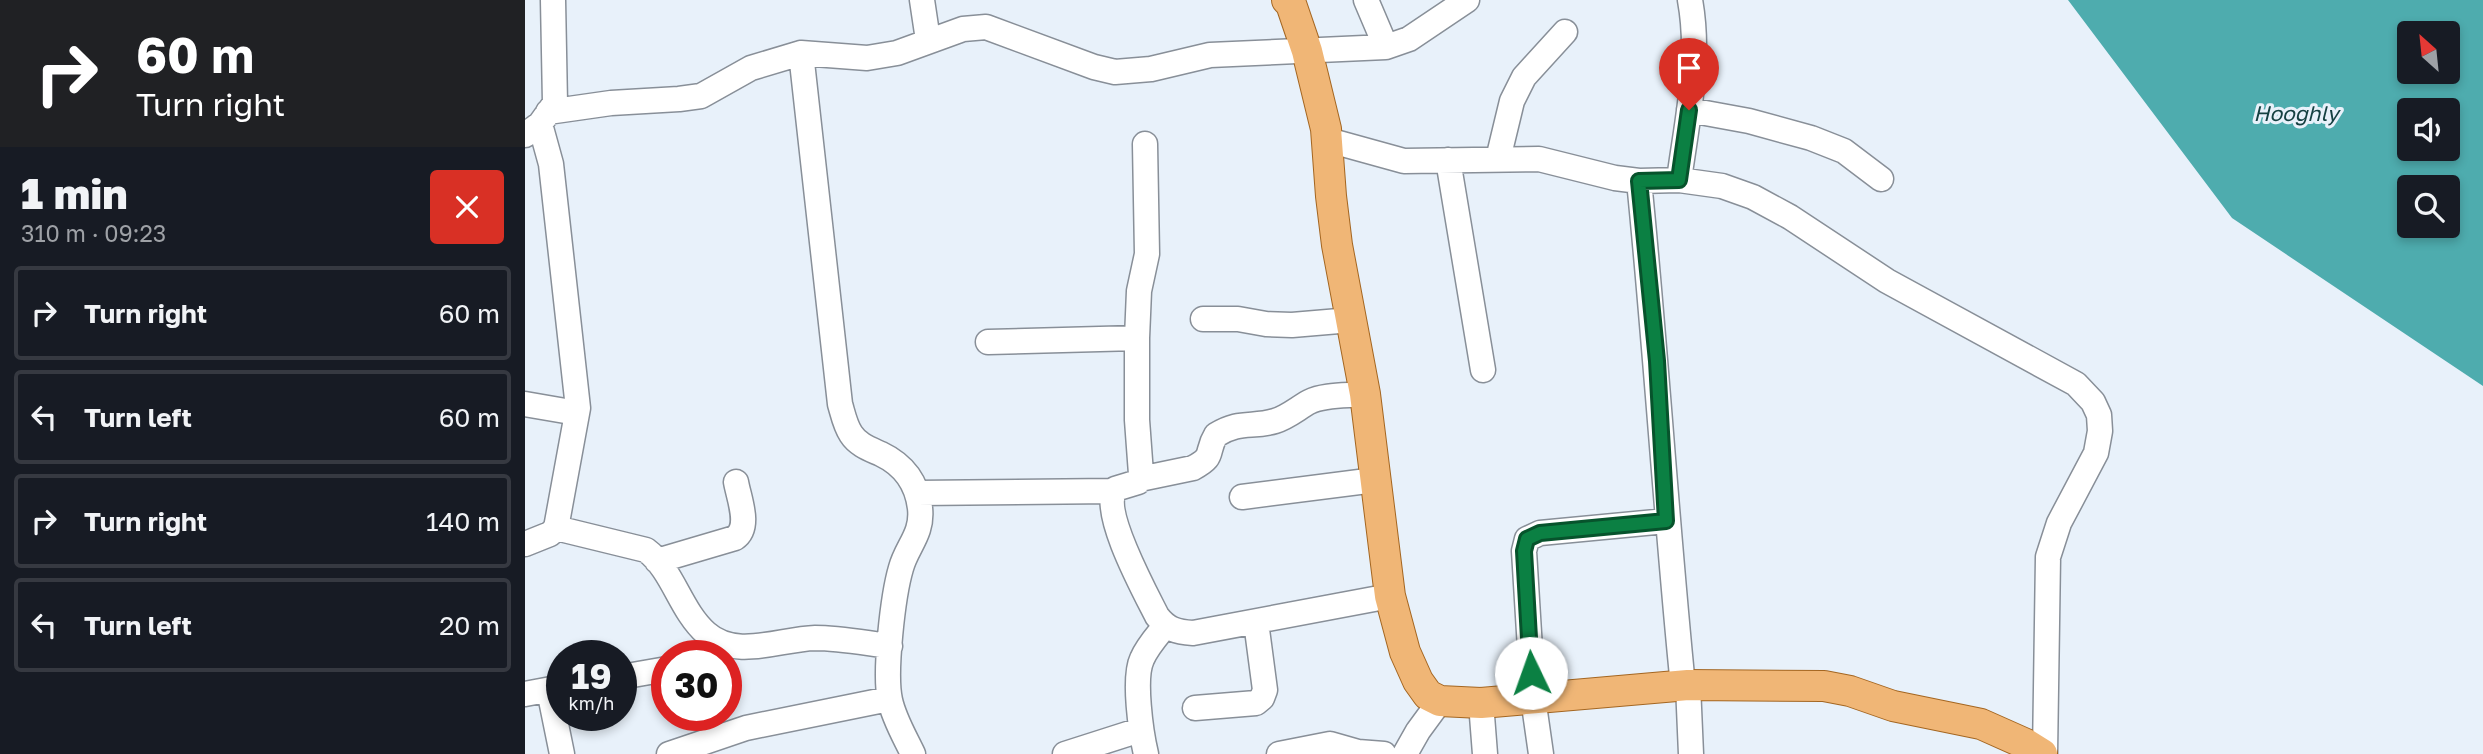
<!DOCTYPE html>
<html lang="en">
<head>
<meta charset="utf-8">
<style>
	:root { --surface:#171b24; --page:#20242c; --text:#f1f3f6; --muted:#9ea1a6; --line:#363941 }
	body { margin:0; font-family:"Golos Text",sans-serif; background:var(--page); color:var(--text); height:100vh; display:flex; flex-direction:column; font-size:26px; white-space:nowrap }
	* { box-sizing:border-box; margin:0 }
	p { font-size:23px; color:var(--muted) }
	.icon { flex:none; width:38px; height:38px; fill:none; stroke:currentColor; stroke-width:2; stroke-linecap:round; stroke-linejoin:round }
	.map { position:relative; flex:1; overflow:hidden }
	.sheet { display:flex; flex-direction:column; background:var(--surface); width:525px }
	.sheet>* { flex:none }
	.guide { background:#202124; color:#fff; overflow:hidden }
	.needle { width:46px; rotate:333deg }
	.fabs { position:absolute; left:1872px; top:21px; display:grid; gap:14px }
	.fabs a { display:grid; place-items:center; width:63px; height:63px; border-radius:7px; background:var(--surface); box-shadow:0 4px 10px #0003; font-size:35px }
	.speed { position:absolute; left:21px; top:640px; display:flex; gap:14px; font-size:35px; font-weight:700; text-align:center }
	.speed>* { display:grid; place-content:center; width:91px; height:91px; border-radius:50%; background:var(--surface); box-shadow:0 4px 10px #0003; line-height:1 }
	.speed small { font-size:18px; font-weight:400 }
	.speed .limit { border:10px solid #d22; background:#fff; color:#111 }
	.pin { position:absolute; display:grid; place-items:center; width:60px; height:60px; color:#fff; margin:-72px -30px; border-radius:50% 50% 50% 0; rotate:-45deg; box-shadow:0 0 7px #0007 }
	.pin .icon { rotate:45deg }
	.me { position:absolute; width:77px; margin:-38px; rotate:357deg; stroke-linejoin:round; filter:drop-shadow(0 0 5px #0008) }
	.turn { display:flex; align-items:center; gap:24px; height:147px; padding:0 21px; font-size:32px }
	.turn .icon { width:91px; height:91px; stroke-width:2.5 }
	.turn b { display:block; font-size:49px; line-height:60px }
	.round { display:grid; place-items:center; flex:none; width:74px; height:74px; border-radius:7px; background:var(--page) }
	.summary { display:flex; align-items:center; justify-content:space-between; height:119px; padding:0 21px }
	h1 { font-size:42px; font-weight:800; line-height:52px }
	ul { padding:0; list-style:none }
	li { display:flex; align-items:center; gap:21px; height:94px; margin:0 14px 10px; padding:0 7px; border:4px solid var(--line); border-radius:7px }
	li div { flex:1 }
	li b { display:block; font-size:26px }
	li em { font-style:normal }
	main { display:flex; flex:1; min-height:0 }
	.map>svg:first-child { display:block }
	.water { fill:#4eacae; fill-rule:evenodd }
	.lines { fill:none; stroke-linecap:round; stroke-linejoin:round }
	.minor-casing { stroke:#888f98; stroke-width:27 }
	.major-casing { stroke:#a46621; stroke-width:32 }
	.minor { stroke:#fff; stroke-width:24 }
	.major { stroke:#f0b676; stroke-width:30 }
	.route-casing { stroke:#07532c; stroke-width:18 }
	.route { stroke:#0b8043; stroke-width:12 }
	.labels { text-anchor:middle; stroke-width:6; stroke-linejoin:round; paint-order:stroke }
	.water-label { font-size:21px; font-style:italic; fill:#154142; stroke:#e8f1fa }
</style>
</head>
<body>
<main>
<section class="sheet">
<div class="guide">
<div class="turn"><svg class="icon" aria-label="right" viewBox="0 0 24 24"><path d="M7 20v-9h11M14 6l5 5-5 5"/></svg><div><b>60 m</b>Turn right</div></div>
</div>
<div class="summary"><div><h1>1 min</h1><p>310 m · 09:23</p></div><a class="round" style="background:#d93025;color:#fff"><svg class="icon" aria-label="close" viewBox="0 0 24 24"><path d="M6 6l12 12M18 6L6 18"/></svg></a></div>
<ul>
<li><svg class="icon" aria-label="right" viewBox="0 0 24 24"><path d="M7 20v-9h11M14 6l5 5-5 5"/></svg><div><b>Turn right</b></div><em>60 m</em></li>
<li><svg class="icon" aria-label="left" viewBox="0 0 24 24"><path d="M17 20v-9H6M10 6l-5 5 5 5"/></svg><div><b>Turn left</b></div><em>60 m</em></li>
<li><svg class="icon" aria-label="right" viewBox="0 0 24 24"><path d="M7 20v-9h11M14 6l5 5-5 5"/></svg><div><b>Turn right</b></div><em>140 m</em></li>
<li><svg class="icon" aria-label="left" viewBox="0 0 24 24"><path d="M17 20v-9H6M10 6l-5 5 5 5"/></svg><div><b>Turn left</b></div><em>20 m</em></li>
</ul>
</section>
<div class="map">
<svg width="1958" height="754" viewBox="0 0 1958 754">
	<rect width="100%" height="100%" fill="#e8f1fa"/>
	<path class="water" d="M 1543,0 L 1958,0 L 1958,386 L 1707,218 ZM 1885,33 L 1923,33 L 1923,72 L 1885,72 ZM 1885,110 L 1923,110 L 1923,149 L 1885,149 ZM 1885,187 L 1923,187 L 1923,226 L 1885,226 Z"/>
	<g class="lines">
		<g class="minor-casing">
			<path id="minor" d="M 397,0 L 403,40
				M 841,0 L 861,47
				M 276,53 L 315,404 C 318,414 320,425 326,434 C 333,445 345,449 356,454 C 379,465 392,483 395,508 C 398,534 382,546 376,568 C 368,595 359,673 365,700 C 369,719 380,737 388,754
				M 1164,110 L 1224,121 L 1286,138 L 1319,151 L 1356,179
				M 23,112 L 86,103 L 154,99 L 176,96 L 226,68 L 276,53 L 342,58 L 372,53 L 438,29 L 461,27 L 569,67 L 590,72 L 626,69 L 685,55 L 861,47 L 884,39 L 942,0
				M 0,135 L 15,124 L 30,103 L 28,0
				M 803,140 L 879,161 L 1014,159 L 1090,178 L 1114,181 L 1154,180 L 1197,186 L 1228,197 L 1265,217 L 1362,281 L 1551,384 L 1568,402 L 1574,415 L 1575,431 L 1571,453 L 1534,523 L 1523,557 L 1520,754
				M 620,144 L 622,254 L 614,291 L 612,338 L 612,420 L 616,474 L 613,482 L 590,489 C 576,512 620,592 632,616 C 642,629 651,632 668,633 L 865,596
				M 973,159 L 987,101 L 999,77 L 1040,32
				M 923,160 L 958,370
				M 1154,180 C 1162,120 1176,60 1165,0
				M 1114,181 C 1131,349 1141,518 1158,686
				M 678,319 L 713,319 L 741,324 L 767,325 L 826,320
				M 463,342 L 612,338
				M 0,404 L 52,413
				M 615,479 L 668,468 C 691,456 680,453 691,435 C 715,420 727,428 750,421 C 763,417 773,408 784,402 C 800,394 823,396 840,394
				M 392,493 L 588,491
				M 717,497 L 850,480
				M 31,528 L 121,550 C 148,570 155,610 181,633 C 211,660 254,639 290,638 C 314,638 340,643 365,646
				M 0,544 L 25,534 L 31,528 L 53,408 L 26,164 L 15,124
				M 132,561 L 210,538 C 226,527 214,499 211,482
				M 96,677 L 142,669
				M 1163,685 L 1166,754
				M 24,690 L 37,754
				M 0,694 L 37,687
				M 956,703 L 960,754
				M 670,708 L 731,703 L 737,698 L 740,690 L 731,622
				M 144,754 L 221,728 L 364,699
				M 540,754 L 615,730
				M 621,754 C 616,733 608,678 617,659 C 622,647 632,636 640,626
				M 754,754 L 805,744 L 833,752 L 859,754
				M 880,754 L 893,731 L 915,701
				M 1016,754 L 1008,698 L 999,551 L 1002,539 L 1015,533 L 1141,521"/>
		</g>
		<g class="major-casing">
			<path id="major" d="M 762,0 L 766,4 L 782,51 L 801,129 L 806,196 L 812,245 L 840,394 L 865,596 L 880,652 L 893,681 L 903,695 L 915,701 L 956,703 L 1163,685 L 1299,686 L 1325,691 L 1368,706 L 1456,724 L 1501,744 L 1517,754"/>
		</g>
		<use href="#minor" class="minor"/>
		<use href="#major" class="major"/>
	</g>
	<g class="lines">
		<g class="route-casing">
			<path id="route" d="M 1006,673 L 999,551 L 1002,539 L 1015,533 L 1141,521 L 1132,361 L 1114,181 L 1154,180 L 1164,110"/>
		</g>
		<use href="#route" class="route"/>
	</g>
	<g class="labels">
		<g class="water-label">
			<text x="1771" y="121">Hooghly</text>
		</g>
	</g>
</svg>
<div class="fabs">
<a><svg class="needle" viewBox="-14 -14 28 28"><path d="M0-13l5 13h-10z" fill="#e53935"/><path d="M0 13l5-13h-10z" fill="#9ea1a6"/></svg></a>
<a><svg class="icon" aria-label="sound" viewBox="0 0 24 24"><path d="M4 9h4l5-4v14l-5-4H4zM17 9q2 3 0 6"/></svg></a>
<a><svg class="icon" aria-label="search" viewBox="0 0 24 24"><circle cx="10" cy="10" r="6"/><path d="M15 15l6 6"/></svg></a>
</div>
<div class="speed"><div>19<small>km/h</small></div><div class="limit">30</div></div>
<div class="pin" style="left:1164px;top:110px;background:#d93025"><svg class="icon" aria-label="arrive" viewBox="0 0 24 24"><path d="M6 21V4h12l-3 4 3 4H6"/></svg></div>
<svg class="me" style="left:1006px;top:673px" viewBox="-20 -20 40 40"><circle r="19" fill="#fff"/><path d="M0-13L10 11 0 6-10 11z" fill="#0b8043"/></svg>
</div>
</main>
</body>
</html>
